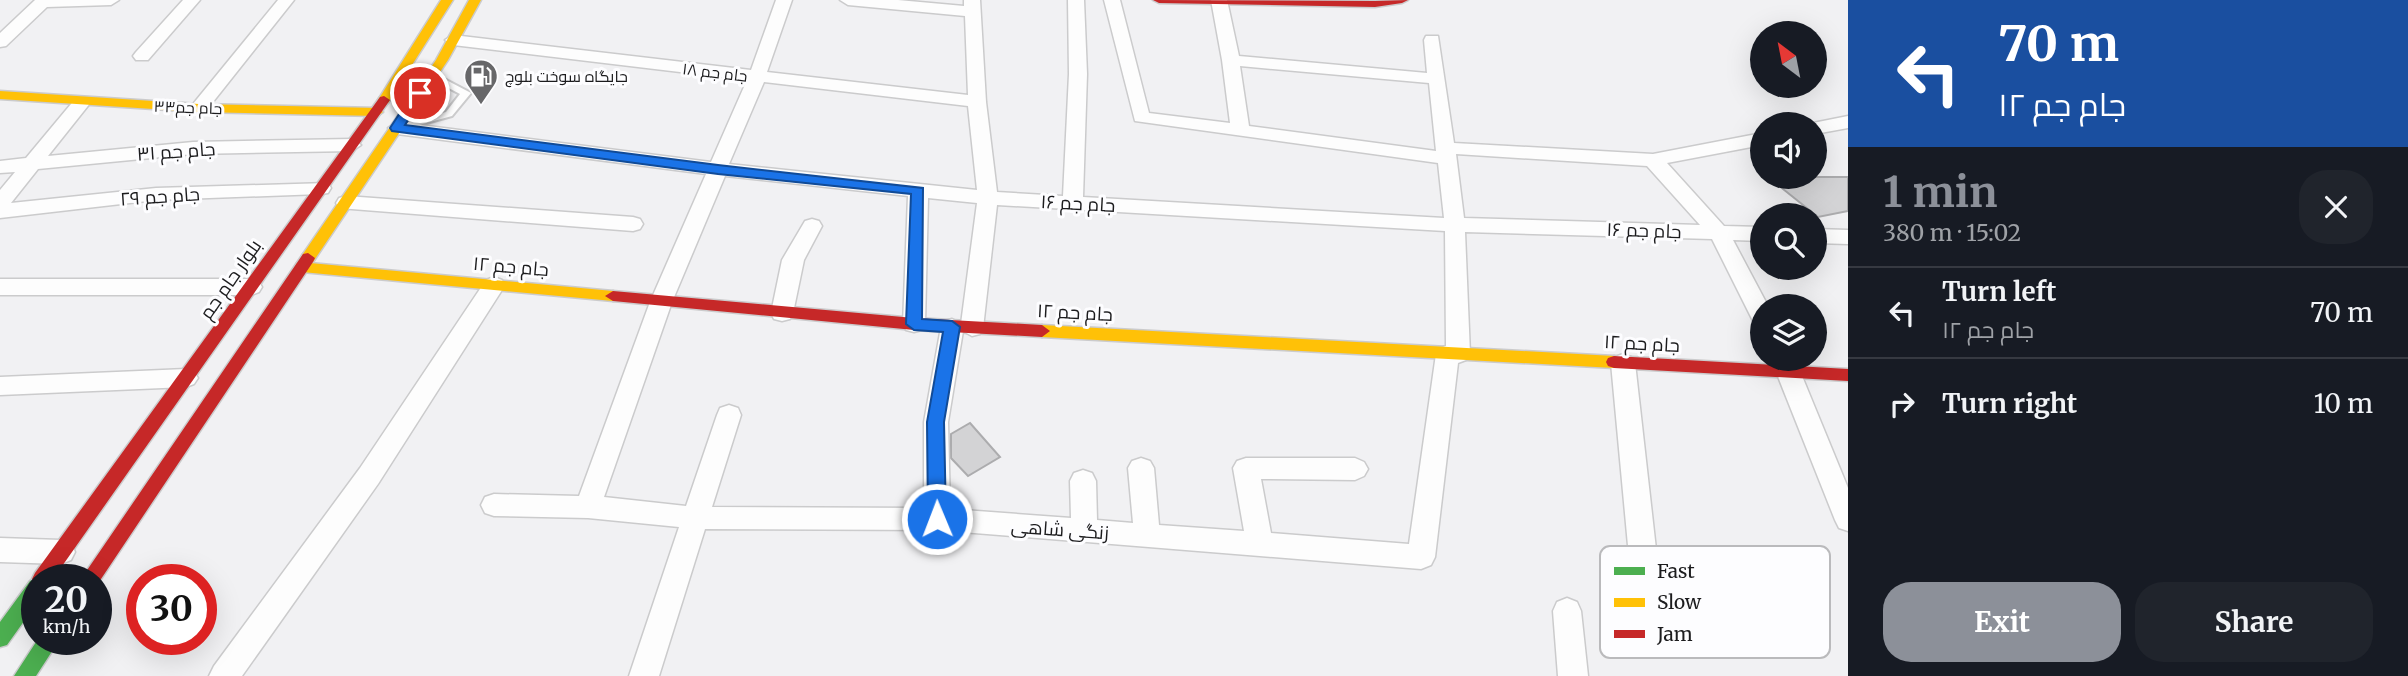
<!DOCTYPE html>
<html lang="en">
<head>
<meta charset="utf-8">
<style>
	:root { --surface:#171b24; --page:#20242c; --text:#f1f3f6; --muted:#9ea1a6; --line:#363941; --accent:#8c9099 }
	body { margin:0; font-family:Merriweather,Cairo,serif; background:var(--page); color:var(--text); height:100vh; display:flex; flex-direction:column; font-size:26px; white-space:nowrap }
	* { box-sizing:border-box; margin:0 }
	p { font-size:23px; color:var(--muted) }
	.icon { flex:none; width:38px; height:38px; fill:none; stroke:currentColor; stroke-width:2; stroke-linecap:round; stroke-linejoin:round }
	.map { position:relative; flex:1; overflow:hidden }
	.sheet { display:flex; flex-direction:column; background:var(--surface); width:560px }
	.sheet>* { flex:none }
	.top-card { background:#1a4fa0; color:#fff; overflow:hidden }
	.needle { width:46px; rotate:328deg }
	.buttons { position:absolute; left:1750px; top:21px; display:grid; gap:14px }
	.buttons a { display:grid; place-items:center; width:77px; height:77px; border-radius:50%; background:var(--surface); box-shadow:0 7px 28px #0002; font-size:35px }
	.speed { position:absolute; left:21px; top:564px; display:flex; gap:14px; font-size:35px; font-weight:700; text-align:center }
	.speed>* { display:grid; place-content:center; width:91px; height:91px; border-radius:50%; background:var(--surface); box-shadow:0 7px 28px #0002; line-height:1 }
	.speed small { font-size:18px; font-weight:400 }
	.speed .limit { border:10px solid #d22; background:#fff; color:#111 }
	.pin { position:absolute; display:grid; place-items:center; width:60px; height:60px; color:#fff; margin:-30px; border:4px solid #fff; border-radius:50%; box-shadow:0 2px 7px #0007 }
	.me { position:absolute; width:77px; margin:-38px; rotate:359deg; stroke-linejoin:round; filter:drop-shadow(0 0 5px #0008) }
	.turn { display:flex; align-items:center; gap:24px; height:147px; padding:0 35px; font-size:32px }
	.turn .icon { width:91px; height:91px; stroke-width:2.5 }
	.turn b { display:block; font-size:49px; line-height:60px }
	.round { display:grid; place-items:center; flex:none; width:74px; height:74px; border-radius:28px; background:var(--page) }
	.summary { display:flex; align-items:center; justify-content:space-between; height:119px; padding:0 35px }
	h1 { font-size:42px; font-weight:700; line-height:52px; color:var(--accent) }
	.action { display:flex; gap:14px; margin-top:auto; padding:14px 35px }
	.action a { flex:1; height:80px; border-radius:28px; background:var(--accent); color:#fff; font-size:28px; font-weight:700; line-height:80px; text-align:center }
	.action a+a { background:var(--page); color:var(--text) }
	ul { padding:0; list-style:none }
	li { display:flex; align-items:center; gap:21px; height:91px; padding:0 35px; border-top:2px solid var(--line) }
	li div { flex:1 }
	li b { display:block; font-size:26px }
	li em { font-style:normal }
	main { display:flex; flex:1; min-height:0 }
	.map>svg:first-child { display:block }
	.building { fill:#d3d3d5; stroke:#acacae; stroke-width:2 }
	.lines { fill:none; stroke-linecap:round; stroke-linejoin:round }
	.lane-casing { stroke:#cbcbcc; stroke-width:4 }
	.street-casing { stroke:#cbcbcc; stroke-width:3 }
	.fast-casing { stroke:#cbcbcc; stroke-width:3 }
	.slow-casing { stroke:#cbcbcc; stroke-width:3 }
	.jam-casing { stroke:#cbcbcc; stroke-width:3 }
	.lane { fill:#fdfdfd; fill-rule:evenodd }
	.street { fill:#fdfdfd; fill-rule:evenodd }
	.fast { fill:#4caf50; fill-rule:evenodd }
	.slow { fill:#ffc107; fill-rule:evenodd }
	.jam { fill:#c62828; fill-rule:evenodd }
	.route { fill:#1a73e8; stroke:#114b97; stroke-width:2 }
	.labels { text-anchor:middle; stroke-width:6; stroke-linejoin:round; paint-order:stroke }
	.far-street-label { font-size:16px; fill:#1c1c1e; stroke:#fdfdff }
	.far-poi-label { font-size:16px; fill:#1c1c1e; stroke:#fdfdff; text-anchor:start }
	.street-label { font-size:19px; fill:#1c1c1e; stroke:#fdfdff }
	.key { fill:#fdfdff; stroke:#bababc; stroke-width:2 }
	.key-label { font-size:19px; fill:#1c1c1e }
</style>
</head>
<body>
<main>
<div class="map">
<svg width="1848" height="676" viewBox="0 0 1848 676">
	<rect width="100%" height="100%" fill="#f1f1f3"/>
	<path class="building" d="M 1768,177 L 1848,177 L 1848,211 L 1818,217 Z
		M 970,423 L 1000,457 L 968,476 L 951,458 L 951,434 Z"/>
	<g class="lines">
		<g class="lane-casing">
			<path id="lane" d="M 431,72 L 471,93 L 452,116 L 397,131 L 393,130 L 393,126 L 446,112 L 460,94 L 428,77 L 428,73 Z"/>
		</g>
		<g class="street-casing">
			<path id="street" d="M 35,0 L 119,0 L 111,5 L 47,7 L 6,46 L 0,47 L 0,33 Z
				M 183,0 L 200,0 L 148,60 L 136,60 L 133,56 L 136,52 Z
				M 278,0 L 294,0 L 205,112 L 193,112 L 190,108 L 193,104 Z
				M 776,0 L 792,0 L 767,72 L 968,95 L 965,16 L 848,5 L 840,0 L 898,0 L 964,6 L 964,0 L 980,0 L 986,102 L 997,192 L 1063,196 L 1069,74 L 1068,0 L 1084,0 L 1087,74 L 1083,197 L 1444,218 L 1438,163 L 1135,121 L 1104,0 L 1120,0 L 1149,113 L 1230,123 L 1222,60 L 1211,0 L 1227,0 L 1239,56 L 1427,73 L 1424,40 L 1426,36 L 1438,36 L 1454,143 L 1653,154 L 1762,133 L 1762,145 L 1667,163 L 1724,226 L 1762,227 L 1762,241 L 1733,240 L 1768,306 L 1762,306 L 1762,325 L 1754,323 L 1712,239 L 1465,232 L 1470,354 L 1466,360 L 1458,363 L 1435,557 L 1431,565 L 1421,569 L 937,530 L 705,529 L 659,676 L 629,676 L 679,527 L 588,518 L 494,516 L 485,513 L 481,505 L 485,497 L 494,494 L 579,496 L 650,302 L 706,174 L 397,134 L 388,128 L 397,122 L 711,162 L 747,80 L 453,45 L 445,40 L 453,35 L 751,70 ZM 1240,66 L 1429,83 L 1436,151 L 1249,126 ZM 764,82 L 968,106 L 977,190 L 729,164 ZM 1456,154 L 1647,166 L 1700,225 L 1464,218 ZM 725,176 L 908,196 L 903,324 L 906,330 L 914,332 L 922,330 L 925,324 L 928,198 L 977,203 L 961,324 L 952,319 L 944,321 L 941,327 L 924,422 L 924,508 L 712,507 L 741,415 L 738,408 L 729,405 L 720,408 L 717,415 L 686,506 L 604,497 L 672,302 ZM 997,205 L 1445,231 L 1446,346 L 1440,348 L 1436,354 L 1409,544 L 1271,533 L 1261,479 L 1355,480 L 1364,476 L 1368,469 L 1364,462 L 1355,458 L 1246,458 L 1237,461 L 1233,468 L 1244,531 L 1159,525 L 1154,468 L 1150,461 L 1141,458 L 1132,461 L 1128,468 L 1133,523 L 1097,520 L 1096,481 L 1092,473 L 1083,470 L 1074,473 L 1070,481 L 1071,518 L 950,509 L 948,422 L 963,331 L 972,336 L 980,334 L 983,328 Z
				M 82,97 L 91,102 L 48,156 L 193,142 L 352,139 L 361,145 L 352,151 L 193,154 L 38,169 L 11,203 L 156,188 L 328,183 L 331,188 L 328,193 L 321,194 L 156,200 L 0,218 L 0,190 L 15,172 L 0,173 L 0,161 L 26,158 L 76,98 Z
				M 1848,116 L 1848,128 L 1815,134 L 1815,124 L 1808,124 Z
				M 346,196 L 633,217 L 640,219 L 643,224 L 640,229 L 633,231 L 339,208 L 336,203 L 339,198 Z
				M 812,219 L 819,221 L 822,226 L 804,260 L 793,313 L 790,319 L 782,321 L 774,319 L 771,313 L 782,260 L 805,221 Z
				M 1815,229 L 1848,230 L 1848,244 L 1815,243 Z
				M 494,277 L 502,280 L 505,285 L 502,290 L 378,484 L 242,676 L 209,676 L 214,666 L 360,468 L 486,280 Z
				M 0,279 L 251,279 L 259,282 L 262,287 L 259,292 L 251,295 L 0,295 Z
				M 1623,354 L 1631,357 L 1635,363 L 1658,567 L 1654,576 L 1644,579 L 1634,576 L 1630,567 L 1611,363 L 1615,357 Z
				M 1771,359 L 1795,359 L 1848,488 L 1848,531 L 1839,528 L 1835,520 Z
				M 186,369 L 194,372 L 198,378 L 194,384 L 186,387 L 0,395 L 0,377 Z
				M 0,538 L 61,540 L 71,544 L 75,552 L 71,560 L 61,564 L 0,562 Z
				M 1567,598 L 1577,602 L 1581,611 L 1588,676 L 1558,676 L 1553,611 L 1557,602 Z"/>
		</g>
		<g class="fast-casing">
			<path id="fast" d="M 37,578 L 39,579 L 37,579 L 37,603 L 7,645 L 0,647 L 0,622 L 30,581 Z
				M 38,639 L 60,639 L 36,676 L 14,676 Z"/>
		</g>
		<g class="slow-casing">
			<path id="slow" d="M 441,0 L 453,0 L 388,103 L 380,103 L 378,100 Z
				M 469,0 L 481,0 L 448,60 L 313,262 L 310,263 L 613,291 L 621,296 L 618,300 L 613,301 L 302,272 L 295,267 L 297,263 L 305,262 L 301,258 L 303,254 L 436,60 Z
				M 0,91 L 199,104 L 377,108 L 383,112 L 377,116 L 199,112 L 0,99 Z
				M 1042,325 L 1614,356 L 1620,358 L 1622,362 L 1620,366 L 1614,368 L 1042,337 L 1034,331 Z"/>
		</g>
		<g class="jam-casing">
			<path id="jam" d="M 1153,0 L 1375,1 L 1408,0 L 1402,3 L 1375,7 L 1159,3 Z
				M 384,96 L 390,100 L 53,579 L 37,579 L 35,585 L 32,579 L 35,573 L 380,97 Z
				M 308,253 L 315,258 L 313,262 L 97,585 L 96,579 L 81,579 L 303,254 Z
				M 613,291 L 914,318 L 1042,325 L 1050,331 L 1042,337 L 914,330 L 613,301 L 605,296 Z
				M 1614,356 L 1848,369 L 1848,381 L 1614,368 L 1608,366 L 1606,362 L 1608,358 Z"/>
		</g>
		<use href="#lane" class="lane"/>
		<use href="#street" class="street"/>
		<use href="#fast" class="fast"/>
		<use href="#slow" class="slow"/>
		<use href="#jam" class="jam"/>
	</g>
	<path class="route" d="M 420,89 L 426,93 L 405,125 L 718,165 L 923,188 L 922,319 L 952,321 L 960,327 L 944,422 L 946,519 L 944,525 L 937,527 L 931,525 L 928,519 L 927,422 L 943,332 L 914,330 L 906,324 L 911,194 L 718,174 L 392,131 L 390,128 L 415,90 Z"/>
	<defs>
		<g id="fuel-pin" transform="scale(1.75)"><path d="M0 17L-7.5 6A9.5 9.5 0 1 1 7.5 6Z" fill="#676769" stroke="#fdfdff"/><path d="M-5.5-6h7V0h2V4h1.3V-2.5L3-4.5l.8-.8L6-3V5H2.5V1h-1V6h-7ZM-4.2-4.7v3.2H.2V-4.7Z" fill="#fff"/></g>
	</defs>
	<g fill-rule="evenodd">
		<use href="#fuel-pin" x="481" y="76"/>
	</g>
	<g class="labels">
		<g class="far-street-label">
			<text transform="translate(715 72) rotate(7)" y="6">جام جم ۱۸</text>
			<text transform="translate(188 107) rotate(2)" y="6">جام جم۳۳</text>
		</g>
		<g class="far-poi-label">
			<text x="505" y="82">جایگاه سوخت بلوچ</text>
		</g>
		<g class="street-label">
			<text transform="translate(176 151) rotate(-4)" y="7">جام جم ۳۱</text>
			<text transform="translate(160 196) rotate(-4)" y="7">جام جم ۲۹</text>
			<text transform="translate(1078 203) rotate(3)" y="7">جام جم ۱۶</text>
			<text transform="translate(1644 230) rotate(2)" y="7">جام جم ۱۶</text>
			<text transform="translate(511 266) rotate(5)" y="7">جام جم ۱۲</text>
			<text transform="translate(230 279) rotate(-55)" y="7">بلوار جام جم</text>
			<text transform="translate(1075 312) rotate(3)" y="7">جام جم ۱۲</text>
			<text transform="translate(1642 343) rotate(3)" y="7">جام جم ۱۲</text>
			<text transform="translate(1060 529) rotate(4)" y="7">زنگی شاهی</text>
		</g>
	</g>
	<rect x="1600" y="546" width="230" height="112" rx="10" class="key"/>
	<rect x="1614" y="567" width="31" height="8" fill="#4caf50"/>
	<rect x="1614" y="598" width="31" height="9" fill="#ffc107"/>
	<rect x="1614" y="630" width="31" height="8" fill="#c62828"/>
	<g class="key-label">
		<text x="1657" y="578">Fast</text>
		<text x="1657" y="609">Slow</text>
		<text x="1657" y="641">Jam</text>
	</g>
</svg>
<div class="buttons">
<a><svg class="needle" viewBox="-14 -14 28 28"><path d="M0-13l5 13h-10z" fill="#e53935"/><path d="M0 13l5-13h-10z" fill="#9ea1a6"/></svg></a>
<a><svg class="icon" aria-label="sound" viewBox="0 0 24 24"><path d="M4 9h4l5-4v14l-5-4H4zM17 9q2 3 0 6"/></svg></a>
<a><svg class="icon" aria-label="search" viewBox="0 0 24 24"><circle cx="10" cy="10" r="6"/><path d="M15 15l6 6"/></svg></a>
<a><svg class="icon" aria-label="layers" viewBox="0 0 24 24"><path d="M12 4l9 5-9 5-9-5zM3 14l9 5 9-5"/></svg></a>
</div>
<div class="speed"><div>20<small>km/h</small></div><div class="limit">30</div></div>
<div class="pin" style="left:420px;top:93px;background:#d93025"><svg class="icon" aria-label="arrive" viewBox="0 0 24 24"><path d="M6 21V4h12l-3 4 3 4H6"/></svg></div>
<svg class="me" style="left:937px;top:519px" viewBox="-20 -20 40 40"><circle r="17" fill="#1a73e8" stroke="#fff" stroke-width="3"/><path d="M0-11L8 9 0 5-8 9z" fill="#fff"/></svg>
</div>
<section class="sheet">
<div class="top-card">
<div class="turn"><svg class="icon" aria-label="left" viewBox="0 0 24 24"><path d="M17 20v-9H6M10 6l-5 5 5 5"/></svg><div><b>70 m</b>جام جم ۱۲</div></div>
</div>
<div class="summary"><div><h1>1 min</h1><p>380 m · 15:02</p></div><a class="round"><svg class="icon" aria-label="close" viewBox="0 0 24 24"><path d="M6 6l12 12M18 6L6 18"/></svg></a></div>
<ul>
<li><svg class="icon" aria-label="left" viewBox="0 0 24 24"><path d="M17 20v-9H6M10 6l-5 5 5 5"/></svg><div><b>Turn left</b><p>جام جم ۱۲</p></div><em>70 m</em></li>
<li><svg class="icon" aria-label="right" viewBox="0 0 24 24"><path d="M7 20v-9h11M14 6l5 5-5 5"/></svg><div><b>Turn right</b></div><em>10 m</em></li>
</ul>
<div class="action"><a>Exit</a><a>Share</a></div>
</section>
</main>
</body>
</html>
